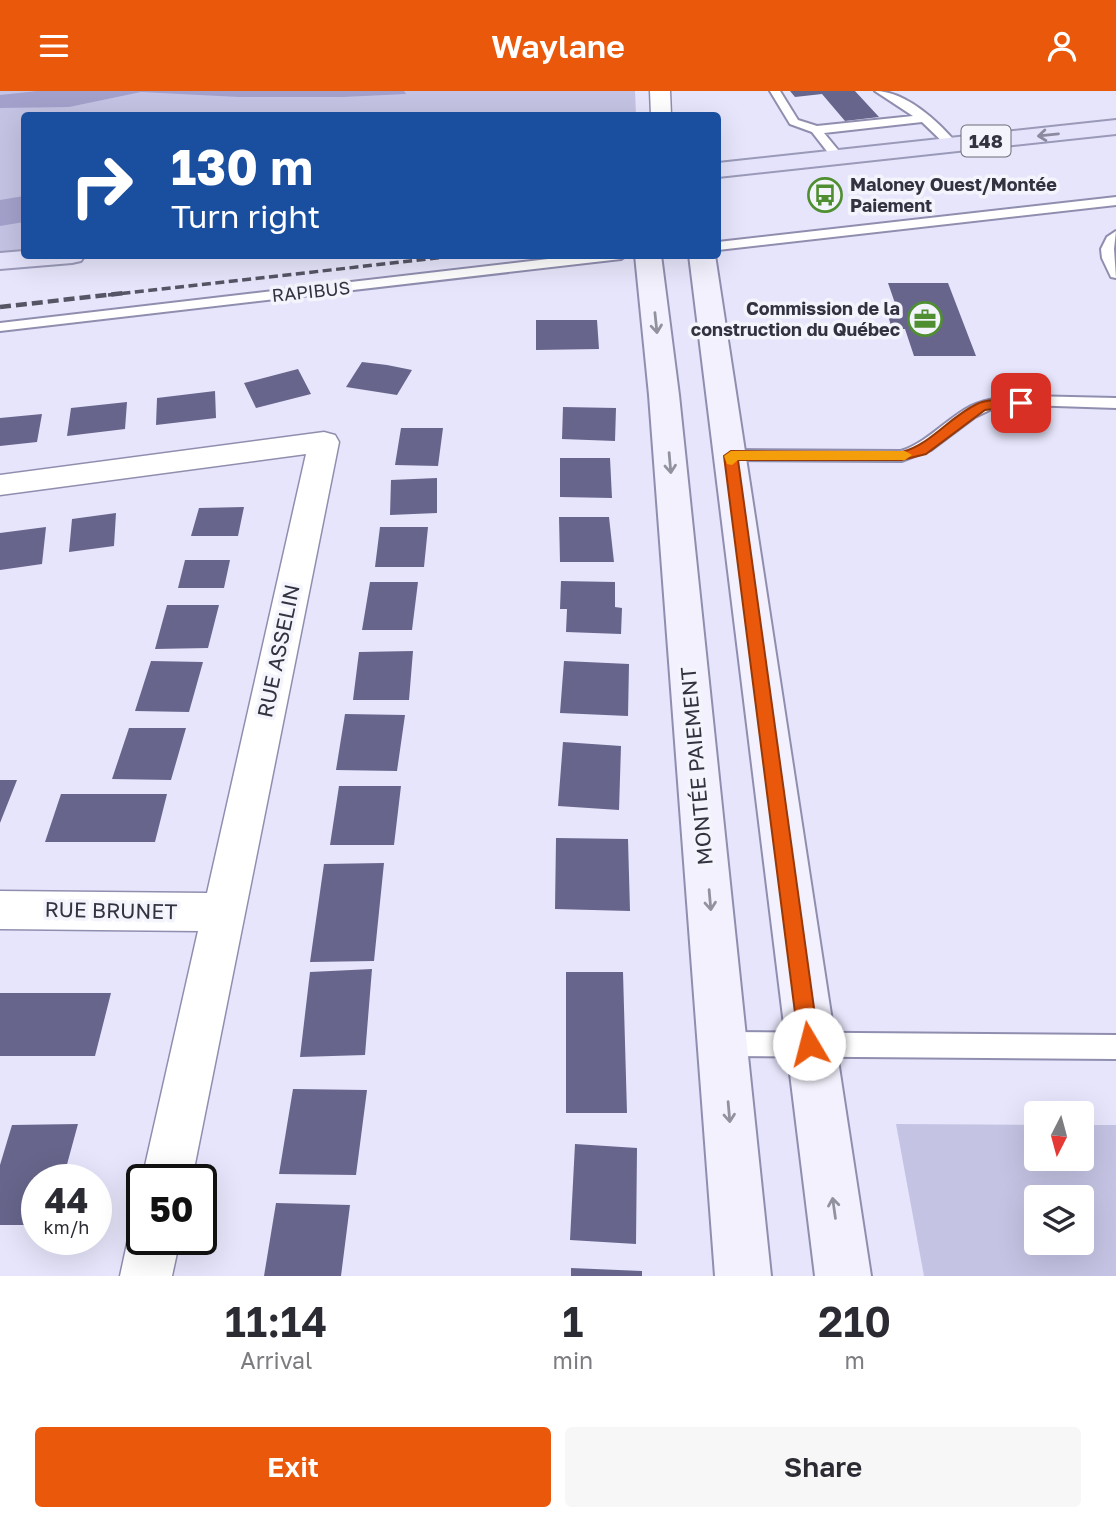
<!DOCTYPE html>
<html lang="en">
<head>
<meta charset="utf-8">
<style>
	:root { --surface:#fff; --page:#f7f7f7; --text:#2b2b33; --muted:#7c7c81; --accent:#ea580c }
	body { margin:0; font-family:"Golos Text",sans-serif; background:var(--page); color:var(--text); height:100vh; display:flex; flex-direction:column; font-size:26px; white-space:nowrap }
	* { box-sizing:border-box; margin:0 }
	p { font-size:23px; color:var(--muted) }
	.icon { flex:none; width:38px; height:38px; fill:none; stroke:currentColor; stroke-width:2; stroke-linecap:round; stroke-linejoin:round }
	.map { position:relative; height:1185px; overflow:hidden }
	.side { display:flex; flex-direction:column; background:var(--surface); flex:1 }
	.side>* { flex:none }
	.guide { position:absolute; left:21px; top:21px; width:700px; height:147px; border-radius:7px; box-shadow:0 7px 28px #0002; background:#1a4fa0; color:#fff; overflow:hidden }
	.needle { width:46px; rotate:186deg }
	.controls { position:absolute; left:1024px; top:1010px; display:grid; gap:14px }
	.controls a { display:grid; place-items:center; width:70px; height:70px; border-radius:7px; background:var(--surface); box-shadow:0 7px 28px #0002; font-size:35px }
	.speed { position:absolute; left:21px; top:1073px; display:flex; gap:14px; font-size:35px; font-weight:700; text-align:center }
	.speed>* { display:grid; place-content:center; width:91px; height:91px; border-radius:50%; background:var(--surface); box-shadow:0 7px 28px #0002; line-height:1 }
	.speed small { font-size:18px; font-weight:400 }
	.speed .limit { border:4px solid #111; border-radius:10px; background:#fff; color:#111 }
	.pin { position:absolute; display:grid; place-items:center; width:60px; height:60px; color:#fff; margin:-30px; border-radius:14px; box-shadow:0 4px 10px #0006 }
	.me { position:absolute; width:77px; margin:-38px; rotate:352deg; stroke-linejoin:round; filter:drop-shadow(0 0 5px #0008) }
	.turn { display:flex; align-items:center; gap:24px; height:147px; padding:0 35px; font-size:32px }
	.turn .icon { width:91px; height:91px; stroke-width:2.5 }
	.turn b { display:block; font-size:49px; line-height:60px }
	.eta { display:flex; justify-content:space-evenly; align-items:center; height:119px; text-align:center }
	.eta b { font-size:42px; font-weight:600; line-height:49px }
	.cta { display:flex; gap:14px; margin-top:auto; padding:14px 35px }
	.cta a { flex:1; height:80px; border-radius:7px; background:var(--accent); color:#fff; font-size:28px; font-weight:600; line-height:80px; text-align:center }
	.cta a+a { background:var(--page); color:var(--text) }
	header { display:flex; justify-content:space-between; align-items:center; height:91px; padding:0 35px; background:var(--accent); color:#fff; font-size:32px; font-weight:600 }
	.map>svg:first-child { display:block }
	.green { fill:#c4c3e3; fill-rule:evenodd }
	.forest { fill:#a3a1cb }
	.building { fill:#68658c }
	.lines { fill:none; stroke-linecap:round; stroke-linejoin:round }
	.lane-casing { stroke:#908eaf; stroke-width:4 }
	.street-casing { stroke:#908eaf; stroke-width:3 }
	.secondary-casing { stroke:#908eaf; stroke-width:4 }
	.primary-casing { stroke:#9a99b8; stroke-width:4 }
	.lane { fill:#fff; fill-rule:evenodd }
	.street { fill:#fff; fill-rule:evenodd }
	.secondary { fill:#f2f1fd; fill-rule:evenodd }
	.primary { fill:#e4e3fb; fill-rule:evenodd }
	.rail-far1 { stroke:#565565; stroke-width:3.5; stroke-dasharray:9 4.5; stroke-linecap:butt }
	.rail { stroke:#565565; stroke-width:4.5; stroke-dasharray:11 5; stroke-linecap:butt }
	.oneway { stroke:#8c8a9e }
	.oneway2 { stroke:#92929e }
	.route { fill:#ea580c; stroke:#983908; stroke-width:2 }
	.slow { fill:#f59e0b }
	.labels { text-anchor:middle; stroke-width:7; stroke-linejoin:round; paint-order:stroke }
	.far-poi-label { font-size:18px; font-weight:bold; fill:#333240; stroke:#f4f4fc; text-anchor:start }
	.far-street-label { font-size:18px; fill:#333240; stroke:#f4f4fc }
	.shield { fill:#f4f4fc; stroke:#6d6c78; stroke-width:2 }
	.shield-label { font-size:19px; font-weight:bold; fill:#333240 }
	.street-label { font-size:21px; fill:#333240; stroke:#f4f4fc }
</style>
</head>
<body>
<header><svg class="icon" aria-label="menu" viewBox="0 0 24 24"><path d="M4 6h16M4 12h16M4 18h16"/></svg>Waylane<svg class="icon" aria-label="person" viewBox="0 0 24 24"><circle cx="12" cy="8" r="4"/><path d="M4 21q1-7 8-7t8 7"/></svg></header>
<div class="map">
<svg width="1116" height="1185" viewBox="0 0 1116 1185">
	<rect width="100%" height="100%" fill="#e6e5fb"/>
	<path class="green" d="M 0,0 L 635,0 L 636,24 L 24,24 L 24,164 L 0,170 Z
		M 896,1033 L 1036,1034 L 1036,1068 L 1082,1068 L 1082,1034 L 1116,1034 L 1116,1185 L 924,1185 ZM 1036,1106 L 1082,1106 L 1082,1152 L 1036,1152 Z"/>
	<path class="forest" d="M 37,0 L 404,0 L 406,3 L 343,6 L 239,6 L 141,1 L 69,16 L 0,17 L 0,4 Z
		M 24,105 L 24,131 L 0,135 L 0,109 Z"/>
	<path class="building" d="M 790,0 L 855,0 L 879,26 L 845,30 L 822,3 L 795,6 Z
		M 888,192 L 948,192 L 976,265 L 914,265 L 905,238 L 892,238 L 886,218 L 897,218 Z
		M 536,229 L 597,229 L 599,258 L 536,259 Z
		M 362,271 L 387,274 L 412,279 L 397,304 L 346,296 Z
		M 298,278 L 311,303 L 256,317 L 244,292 Z
		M 215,300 L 216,327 L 156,334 L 157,307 Z
		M 127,311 L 125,338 L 67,345 L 71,317 Z
		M 563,316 L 616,317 L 615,350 L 562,348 Z
		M 42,323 L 37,351 L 0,355 L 0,327 Z
		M 401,337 L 443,337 L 438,375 L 395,374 Z
		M 560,367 L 610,367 L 612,407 L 560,406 Z
		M 437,387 L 437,422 L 390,424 L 391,389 Z
		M 244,416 L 238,445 L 191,445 L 199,417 Z
		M 116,422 L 114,455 L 69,461 L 72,428 Z
		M 559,426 L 609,426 L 614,471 L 560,471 Z
		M 46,436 L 42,473 L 0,479 L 0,442 Z
		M 380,436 L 428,436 L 424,476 L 375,476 Z
		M 185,469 L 230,469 L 224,497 L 178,497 Z
		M 561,490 L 615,491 L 615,516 L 622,517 L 621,543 L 566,541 L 567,518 L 560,518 Z
		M 370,491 L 418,491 L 412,539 L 362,539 Z
		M 167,514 L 219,514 L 208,557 L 155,558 Z
		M 413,560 L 409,609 L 353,609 L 359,561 Z
		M 151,570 L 203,571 L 189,621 L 135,620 Z
		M 564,570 L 629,573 L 628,625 L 560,622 Z
		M 345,623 L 405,624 L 397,680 L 336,679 Z
		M 129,637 L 186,637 L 171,689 L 112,688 Z
		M 563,651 L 621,655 L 619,719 L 558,715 Z
		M 0,689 L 17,689 L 0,732 Z
		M 339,695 L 401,695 L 394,754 L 330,754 Z
		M 61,703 L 167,703 L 155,751 L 45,751 Z
		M 556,747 L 628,748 L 630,820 L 555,818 Z
		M 384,772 L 374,870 L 310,871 L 324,773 Z
		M 372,878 L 365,964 L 300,966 L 310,881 Z
		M 566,881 L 623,881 L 627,1022 L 566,1022 Z
		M 0,902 L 111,902 L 95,965 L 0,965 Z
		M 293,998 L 367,999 L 356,1084 L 279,1083 Z
		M 78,1033 L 63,1088 L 37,1088 L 37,1134 L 0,1134 L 0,1074 L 12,1034 Z
		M 575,1053 L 637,1057 L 636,1153 L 570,1149 Z
		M 276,1112 L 350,1114 L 341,1185 L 264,1185 Z
		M 571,1177 L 642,1180 L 642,1185 L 571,1185 Z"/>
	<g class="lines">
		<g class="lane-casing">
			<path id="lane" d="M 770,0 L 780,0 L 798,29 L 817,35 L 913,25 L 875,0 C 906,0 939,31 958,54 L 948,56 L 922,31 L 824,42 L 843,65 L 833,68 L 812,41 L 790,33 Z
				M 1116,106 L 1116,114 L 718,159 L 718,151 Z
				M 1116,140 L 1114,158 L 1116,187 L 1111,186 L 1102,167 L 1101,158 L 1107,146 Z
				M 582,164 L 627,164 L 621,168 L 0,240 L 0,232 Z
				M 1026,305 L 1116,307 L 1116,317 L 1026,314 L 994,317 L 975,326 L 931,359 L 902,370 L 731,369 L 723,364 L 731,359 L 901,360 C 928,351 946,328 971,315 C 988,307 1007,306 1026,305 Z
				M 723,941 L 1116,944 L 1116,968 L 723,965 L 714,961 L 711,953 L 714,945 Z"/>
		</g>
		<g class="street-casing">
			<path id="street" d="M 650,0 L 670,0 L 671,24 L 651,24 Z
				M 324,341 L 335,344 L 339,351 L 192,1088 L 142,1088 L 198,840 L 0,838 L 0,800 L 207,802 L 306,363 L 0,404 L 0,384 Z
				M 142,1127 L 142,1148 L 180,1148 L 172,1185 L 120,1185 L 128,1148 L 136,1130 Z"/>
		</g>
		<g class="secondary-casing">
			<path id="secondary" d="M 635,164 L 661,164 L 679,304 L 771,1185 L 715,1185 L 649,304 Z
				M 689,164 L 715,164 L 871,1185 L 815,1185 Z"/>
		</g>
		<g class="primary-casing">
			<path id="primary" d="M 1116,29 L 1116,43 L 718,86 L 718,72 Z
				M 24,160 L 24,164 L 85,164 L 81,170 L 72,172 L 0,178 L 0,162 Z"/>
		</g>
		<use href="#lane" class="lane"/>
		<use href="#street" class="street"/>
		<use href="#secondary" class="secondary"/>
		<use href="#primary" class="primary"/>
		<path class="rail-far1" d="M 108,204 L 464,164"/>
		<path class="rail" d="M 0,216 L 124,202"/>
	</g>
	<defs><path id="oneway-shaft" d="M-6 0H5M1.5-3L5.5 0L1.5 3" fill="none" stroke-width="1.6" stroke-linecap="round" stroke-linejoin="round" transform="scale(1.75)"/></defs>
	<use class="oneway" href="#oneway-shaft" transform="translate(1048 44) rotate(174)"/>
	<g class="oneway2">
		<use href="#oneway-shaft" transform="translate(656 232) rotate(84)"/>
		<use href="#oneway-shaft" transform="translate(670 372) rotate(85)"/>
		<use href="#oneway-shaft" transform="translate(710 809) rotate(85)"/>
		<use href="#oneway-shaft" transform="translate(729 1021) rotate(85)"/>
		<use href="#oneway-shaft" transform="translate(834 1117) rotate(-98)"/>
	</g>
	<path class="route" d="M 1021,308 L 1026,309 L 1026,314 L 985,319 L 926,363 L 902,369 L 738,369 L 819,953 L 816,960 L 809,963 L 802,960 L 799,953 L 724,365 L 731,360 L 902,361 C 933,352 949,326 977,313 C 989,307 1008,309 1021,308 Z"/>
	<path class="slow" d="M 731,360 L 905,360 L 912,364 L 905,369 L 738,369 L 732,374 L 727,373 L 724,365 Z"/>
	<defs>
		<g id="bus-ring" transform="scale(1.75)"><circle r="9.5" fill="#f4f4fc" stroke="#4f8f31" stroke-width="1.5"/><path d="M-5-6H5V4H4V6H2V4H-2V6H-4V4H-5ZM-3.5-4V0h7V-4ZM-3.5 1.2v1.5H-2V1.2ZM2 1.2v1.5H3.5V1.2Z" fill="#4f8f31"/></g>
		<g id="office-ring" transform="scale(1.75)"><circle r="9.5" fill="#f4f4fc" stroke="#4f8f31" stroke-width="1.5"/><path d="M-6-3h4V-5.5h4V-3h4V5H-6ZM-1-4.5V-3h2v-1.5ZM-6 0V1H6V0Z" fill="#4f8f31"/></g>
	</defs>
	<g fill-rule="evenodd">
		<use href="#bus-ring" x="825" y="104"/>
		<use href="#office-ring" x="925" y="228"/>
	</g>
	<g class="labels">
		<g class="far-poi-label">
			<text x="850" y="100">Maloney Ouest/Montée<tspan x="850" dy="21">Paiement</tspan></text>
			<text x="900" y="224" text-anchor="end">Commission de la<tspan x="900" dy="21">construction du Québec</tspan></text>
		</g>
		<g class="far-street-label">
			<text transform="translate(311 201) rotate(-6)" y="6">RAPIBUS</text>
		</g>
		<rect class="shield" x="961.5" y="34.5" width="49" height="31" rx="5"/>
		<g class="shield-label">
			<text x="986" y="57">148</text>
		</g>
		<g class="street-label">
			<text transform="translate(279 560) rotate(-78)" y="7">RUE ASSELIN</text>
			<text transform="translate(697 675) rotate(-95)" y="7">MONTÉE PAIEMENT</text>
			<text transform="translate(111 820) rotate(1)" y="7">RUE BRUNET</text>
		</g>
	</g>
</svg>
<div class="controls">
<a><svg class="needle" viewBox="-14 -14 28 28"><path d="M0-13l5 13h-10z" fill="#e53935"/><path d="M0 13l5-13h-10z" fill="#7c7c81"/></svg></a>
<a><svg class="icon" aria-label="layers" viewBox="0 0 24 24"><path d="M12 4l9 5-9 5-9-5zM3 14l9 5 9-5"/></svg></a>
</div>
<div class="speed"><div>44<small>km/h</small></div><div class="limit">50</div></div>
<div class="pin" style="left:1021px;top:312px;background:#d93025"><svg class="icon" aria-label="arrive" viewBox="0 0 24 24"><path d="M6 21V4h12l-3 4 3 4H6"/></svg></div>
<svg class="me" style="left:809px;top:953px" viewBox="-20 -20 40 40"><circle r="19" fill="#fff"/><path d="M0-13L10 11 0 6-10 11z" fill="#ea580c"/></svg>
<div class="guide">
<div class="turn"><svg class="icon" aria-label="right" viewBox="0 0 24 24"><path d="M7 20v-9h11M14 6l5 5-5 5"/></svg><div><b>130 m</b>Turn right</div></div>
</div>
</div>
<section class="side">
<div class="eta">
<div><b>11:14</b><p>Arrival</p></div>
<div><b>1</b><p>min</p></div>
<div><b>210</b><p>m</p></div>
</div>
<div class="cta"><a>Exit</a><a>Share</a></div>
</section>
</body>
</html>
